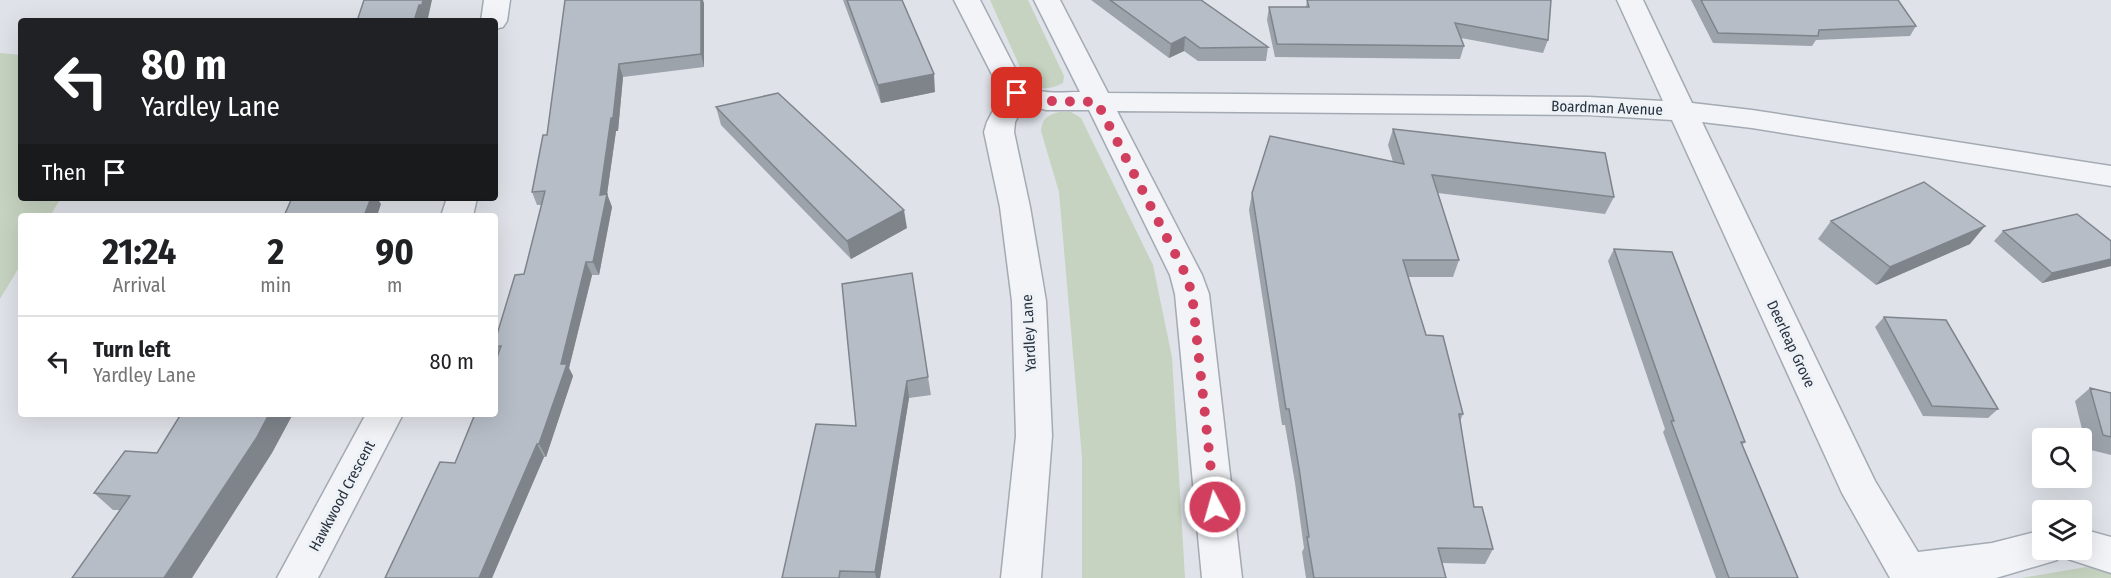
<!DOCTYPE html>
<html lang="en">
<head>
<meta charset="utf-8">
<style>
	:root { --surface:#fff; --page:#f6f6f6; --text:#202124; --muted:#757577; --line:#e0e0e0 }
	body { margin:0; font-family:"Fira Sans Condensed",sans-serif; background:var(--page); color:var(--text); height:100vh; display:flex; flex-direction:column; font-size:22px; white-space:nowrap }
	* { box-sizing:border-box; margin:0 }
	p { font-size:20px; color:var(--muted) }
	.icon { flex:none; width:33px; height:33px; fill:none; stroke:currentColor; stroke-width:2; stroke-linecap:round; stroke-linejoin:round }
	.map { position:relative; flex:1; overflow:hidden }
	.drawer { position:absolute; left:18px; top:213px; width:480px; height:204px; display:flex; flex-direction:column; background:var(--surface); border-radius:6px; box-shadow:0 6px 24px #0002 }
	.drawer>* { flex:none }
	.top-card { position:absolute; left:18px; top:18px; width:480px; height:183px; border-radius:6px; box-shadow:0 6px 24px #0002; background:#202124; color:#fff; overflow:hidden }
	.tools { position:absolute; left:2032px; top:428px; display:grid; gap:12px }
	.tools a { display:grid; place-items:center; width:60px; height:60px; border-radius:6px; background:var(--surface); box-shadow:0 6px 24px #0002; font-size:30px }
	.pin { position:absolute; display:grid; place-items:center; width:51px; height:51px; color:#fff; margin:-26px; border-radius:12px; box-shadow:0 3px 9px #0006 }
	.me { position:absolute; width:66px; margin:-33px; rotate:354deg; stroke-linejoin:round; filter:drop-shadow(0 0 4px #0008) }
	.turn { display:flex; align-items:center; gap:21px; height:126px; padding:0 24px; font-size:27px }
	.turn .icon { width:78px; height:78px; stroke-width:2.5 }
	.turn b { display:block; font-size:42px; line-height:51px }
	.then { display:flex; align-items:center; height:57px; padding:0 24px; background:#0003; gap:12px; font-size:22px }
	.eta { display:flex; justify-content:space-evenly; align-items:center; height:102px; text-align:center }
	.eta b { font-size:36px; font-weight:700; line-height:42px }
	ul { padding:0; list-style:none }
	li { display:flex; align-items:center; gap:18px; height:90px; padding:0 24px; border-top:2px solid var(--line) }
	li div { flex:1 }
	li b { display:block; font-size:22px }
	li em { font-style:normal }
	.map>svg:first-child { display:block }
	.green { fill:#c6d3c0 }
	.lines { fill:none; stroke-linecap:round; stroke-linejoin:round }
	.minor-casing { stroke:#a4aab3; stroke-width:3 }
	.minor { fill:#f2f4f7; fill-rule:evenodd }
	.wall { fill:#9da3aa }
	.shaded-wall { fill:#7f848b }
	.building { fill:#b6bdc6; stroke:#7f848b; stroke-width:1.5 }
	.route { stroke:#d23f5e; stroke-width:10; stroke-dasharray:0 18 }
	.labels { text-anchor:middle; stroke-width:6; stroke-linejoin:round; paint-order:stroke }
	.street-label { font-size:15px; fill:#273240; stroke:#eef2f6 }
</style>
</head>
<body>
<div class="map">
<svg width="2111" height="578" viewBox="0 0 2111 578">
	<rect width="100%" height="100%" fill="#dfe3e9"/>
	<path class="green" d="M 990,0 L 1028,0 L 1064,76 L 1063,83 C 1050,90 1039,90 1027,83 Z
		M 0,53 L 21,55 L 21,198 L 61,198 L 50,216 L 21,216 L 21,264 L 0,299 Z
		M 1059,112 L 1071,112 L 1081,118 L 1153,265 L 1172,357 L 1185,578 L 1082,578 L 1082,458 L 1059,192 L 1041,131 C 1042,119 1047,115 1059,112 Z
		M 2086,567 L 2108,570 L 2111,572 L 2111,578 L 2021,578 Z"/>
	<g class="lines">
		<g class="minor-casing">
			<path id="minor" d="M 484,0 L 510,0 L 507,21 L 503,27 L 495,29 L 495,21 L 481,21 Z
				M 954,0 L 980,0 L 1022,82 C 1036,96 1061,92 1080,92 L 1034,0 L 1060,0 L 1108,93 L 1589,97 L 1663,101 L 1617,0 L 1643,0 L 1692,103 L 1752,110 L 2111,166 L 2111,186 L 1752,128 L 1702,122 L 1875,481 L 1918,552 L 1992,543 L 2043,530 L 2043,549 L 2062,549 L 2057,560 L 1996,578 L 1890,578 L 1842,493 L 1672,120 L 1589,115 L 1117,111 L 1202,275 L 1209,294 L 1242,578 L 1202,578 L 1175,294 L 1170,275 L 1089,110 L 1046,110 L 1025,104 L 1015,122 L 1014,132 L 1030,207 L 1046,301 L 1052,436 L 1041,578 L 1001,578 L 1016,436 L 1012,301 L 1000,207 L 984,132 L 987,122 L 1002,94 Z
				M 447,198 L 477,198 L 473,216 L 441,216 Z
				M 366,414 L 403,414 L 318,578 L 277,578 Z
				M 2082,529 L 2111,537 L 2111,573 L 2068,559 L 2063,549 L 2082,549 Z"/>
		</g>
		<use href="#minor" class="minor"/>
	</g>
	<path class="wall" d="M 565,0 L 704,3 L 704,67 L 623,77 L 618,131 L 616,131 L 607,194 L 612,207 L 599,275 L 592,275 L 569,368 L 573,376 L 546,457 L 544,457 L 492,578 L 385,578 L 455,463 L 498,355 L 495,350 L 495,341 L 524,274 L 542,205 L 537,205 L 532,192 L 547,135 Z
		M 843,0 L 902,0 L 935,92 L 881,103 Z
		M 1091,0 L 1201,0 L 1268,47 L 1266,61 L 1198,61 L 1184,51 L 1169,58 Z
		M 1307,0 L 1551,0 L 1548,40 L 1543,53 L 1461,38 L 1464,46 L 1460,59 L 1275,57 L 1267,20 L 1269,7 L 1306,7 Z
		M 1691,0 L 1898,0 L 1916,26 L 1910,36 L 1816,40 L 1812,46 L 1713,43 Z
		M 716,107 L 907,228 L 851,259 L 721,125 Z
		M 1393,129 L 1614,197 L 1605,214 L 1438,193 L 1459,260 L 1453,277 L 1408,277 L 1426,335 L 1463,414 L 1460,421 L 1474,507 L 1493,549 L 1485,564 L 1442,563 L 1446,578 L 1306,578 L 1302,552 L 1304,548 L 1295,483 L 1285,425 L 1282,425 L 1249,210 L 1252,193 L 1393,162 L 1388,145 Z
		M 1831,221 L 1970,244 L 1876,285 L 1818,239 Z
		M 2003,231 L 2111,241 L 2111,266 L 2042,283 L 1994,241 Z
		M 1614,249 L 1745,442 L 1742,445 L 1798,578 L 1716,578 L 1663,432 L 1665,429 L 1608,261 Z
		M 842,284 L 928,377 L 931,395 L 909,398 L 880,578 L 782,578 L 856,426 Z
		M 1884,317 L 1998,409 L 1988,418 L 1923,416 L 1875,327 Z
		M 2090,388 L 2111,393 L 2111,455 L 2087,449 L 2075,401 Z
		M 272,453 L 120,510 L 113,510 L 94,493 Z"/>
	<path class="shaded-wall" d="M 423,0 L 432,0 L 428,18 L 425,18 L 424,21 L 414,21 L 419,5 Z
		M 701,0 L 703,0 L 704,3 L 704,67 L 701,54 Z
		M 1185,37 L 1184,51 L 1169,58 L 1171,44 Z
		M 619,64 L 623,77 L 618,131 L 616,131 L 607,194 L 612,207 L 599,275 L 593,262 L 600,195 Z
		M 934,74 L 935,92 L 881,103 L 878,85 Z
		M 371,198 L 380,198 L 379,201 L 381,204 L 377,216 L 364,216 Z
		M 904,210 L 907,228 L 851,259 L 847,241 Z
		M 1985,226 L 1970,244 L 1876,285 L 1890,267 Z
		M 2111,259 L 2111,266 L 2042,283 L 2052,273 Z
		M 586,262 L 592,275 L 569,368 L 573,376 L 546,457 L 539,444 Z
		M 907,381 L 909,398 L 880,578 L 876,578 L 875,572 Z
		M 269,414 L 293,414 L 272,453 L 192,578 L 164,578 Z
		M 537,444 L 544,457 L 492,578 L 479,578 Z"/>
	<path class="building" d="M 364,0 L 423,0 L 422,5 L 419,5 L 414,21 L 357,21 Z
		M 565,0 L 701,0 L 701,54 L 619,64 L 613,118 L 611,118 L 600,195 L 607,194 L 593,262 L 586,262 L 561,364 L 567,364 L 539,444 L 537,444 L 479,578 L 385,578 L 440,462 L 455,463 L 475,414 L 495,414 L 495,363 L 501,346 L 495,347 L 495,341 L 515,275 L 524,274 L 545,191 L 532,192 L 543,135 L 547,135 Z
		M 847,0 L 902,0 L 934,74 L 878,85 Z
		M 1110,0 L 1201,0 L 1268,47 L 1200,48 L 1185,37 L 1171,44 Z
		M 1307,0 L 1551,0 L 1548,40 L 1455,23 L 1464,46 L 1277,44 L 1269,7 L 1309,7 Z
		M 1701,0 L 1898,0 L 1916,26 L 1819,30 L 1818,36 L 1718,33 Z
		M 778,93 L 904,210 L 847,241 L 716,107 Z
		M 1393,129 L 1605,153 L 1614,197 L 1432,175 L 1459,260 L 1403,260 L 1426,335 L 1443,336 L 1463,414 L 1459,414 L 1474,507 L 1482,507 L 1493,549 L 1438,548 L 1446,578 L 1314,578 L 1307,537 L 1309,537 L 1299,468 L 1289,409 L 1286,409 L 1252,193 L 1270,136 L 1404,164 Z
		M 1924,182 L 1985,226 L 1890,267 L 1831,221 Z
		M 292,198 L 371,198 L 364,216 L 284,216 Z
		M 2077,214 L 2111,241 L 2111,259 L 2052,273 L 2003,231 Z
		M 1614,249 L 1672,252 L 1745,442 L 1741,442 L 1798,578 L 1729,578 L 1671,421 L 1674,421 Z
		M 912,273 L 928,377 L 907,381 L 875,572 L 840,571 L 839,578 L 782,578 L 816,424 L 856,426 L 842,284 Z
		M 1884,317 L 1946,320 L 1998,409 L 1932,406 Z
		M 2090,388 L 2111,393 L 2111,437 L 2103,435 Z
		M 181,414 L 269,414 L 257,437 L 164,578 L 72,578 L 130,496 L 94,493 L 125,451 L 157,453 Z"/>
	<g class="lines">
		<path class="route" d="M 1017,93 L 1046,101 L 1097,102 L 1186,275 L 1192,294 L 1215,507"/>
	</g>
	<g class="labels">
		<g class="street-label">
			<text transform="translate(1607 108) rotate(2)" y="5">Boardman Avenue</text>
			<text transform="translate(1029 333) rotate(-93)" y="5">Yardley Lane</text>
			<text transform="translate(1791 344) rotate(65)" y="5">Deerleap Grove</text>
			<text transform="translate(342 496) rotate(-62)" y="5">Hawkwood Crescent</text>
		</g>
	</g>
</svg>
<div class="tools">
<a><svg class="icon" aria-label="search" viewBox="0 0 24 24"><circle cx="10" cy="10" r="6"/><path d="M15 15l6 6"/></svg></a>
<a><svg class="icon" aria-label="layers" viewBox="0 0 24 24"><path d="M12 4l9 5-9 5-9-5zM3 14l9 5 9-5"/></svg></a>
</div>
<div class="pin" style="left:1017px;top:93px;background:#d93025"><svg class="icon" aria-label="arrive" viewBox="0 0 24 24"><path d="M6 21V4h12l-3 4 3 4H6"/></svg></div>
<svg class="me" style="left:1215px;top:507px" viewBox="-20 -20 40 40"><circle r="17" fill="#d23f5e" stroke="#fff" stroke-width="3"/><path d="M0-11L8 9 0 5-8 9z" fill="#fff"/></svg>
<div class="top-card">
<div class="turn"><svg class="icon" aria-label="left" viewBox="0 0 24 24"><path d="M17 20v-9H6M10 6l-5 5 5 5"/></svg><div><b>80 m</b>Yardley Lane</div></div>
<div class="then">Then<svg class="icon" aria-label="arrive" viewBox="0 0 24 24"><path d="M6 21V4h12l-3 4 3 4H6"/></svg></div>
</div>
<section class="drawer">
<div class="eta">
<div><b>21:24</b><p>Arrival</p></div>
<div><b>2</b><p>min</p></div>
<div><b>90</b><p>m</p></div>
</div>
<ul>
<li><svg class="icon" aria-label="left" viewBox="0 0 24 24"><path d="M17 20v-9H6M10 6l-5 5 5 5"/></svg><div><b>Turn left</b><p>Yardley Lane</p></div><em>80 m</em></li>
</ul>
</section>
</div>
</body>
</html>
